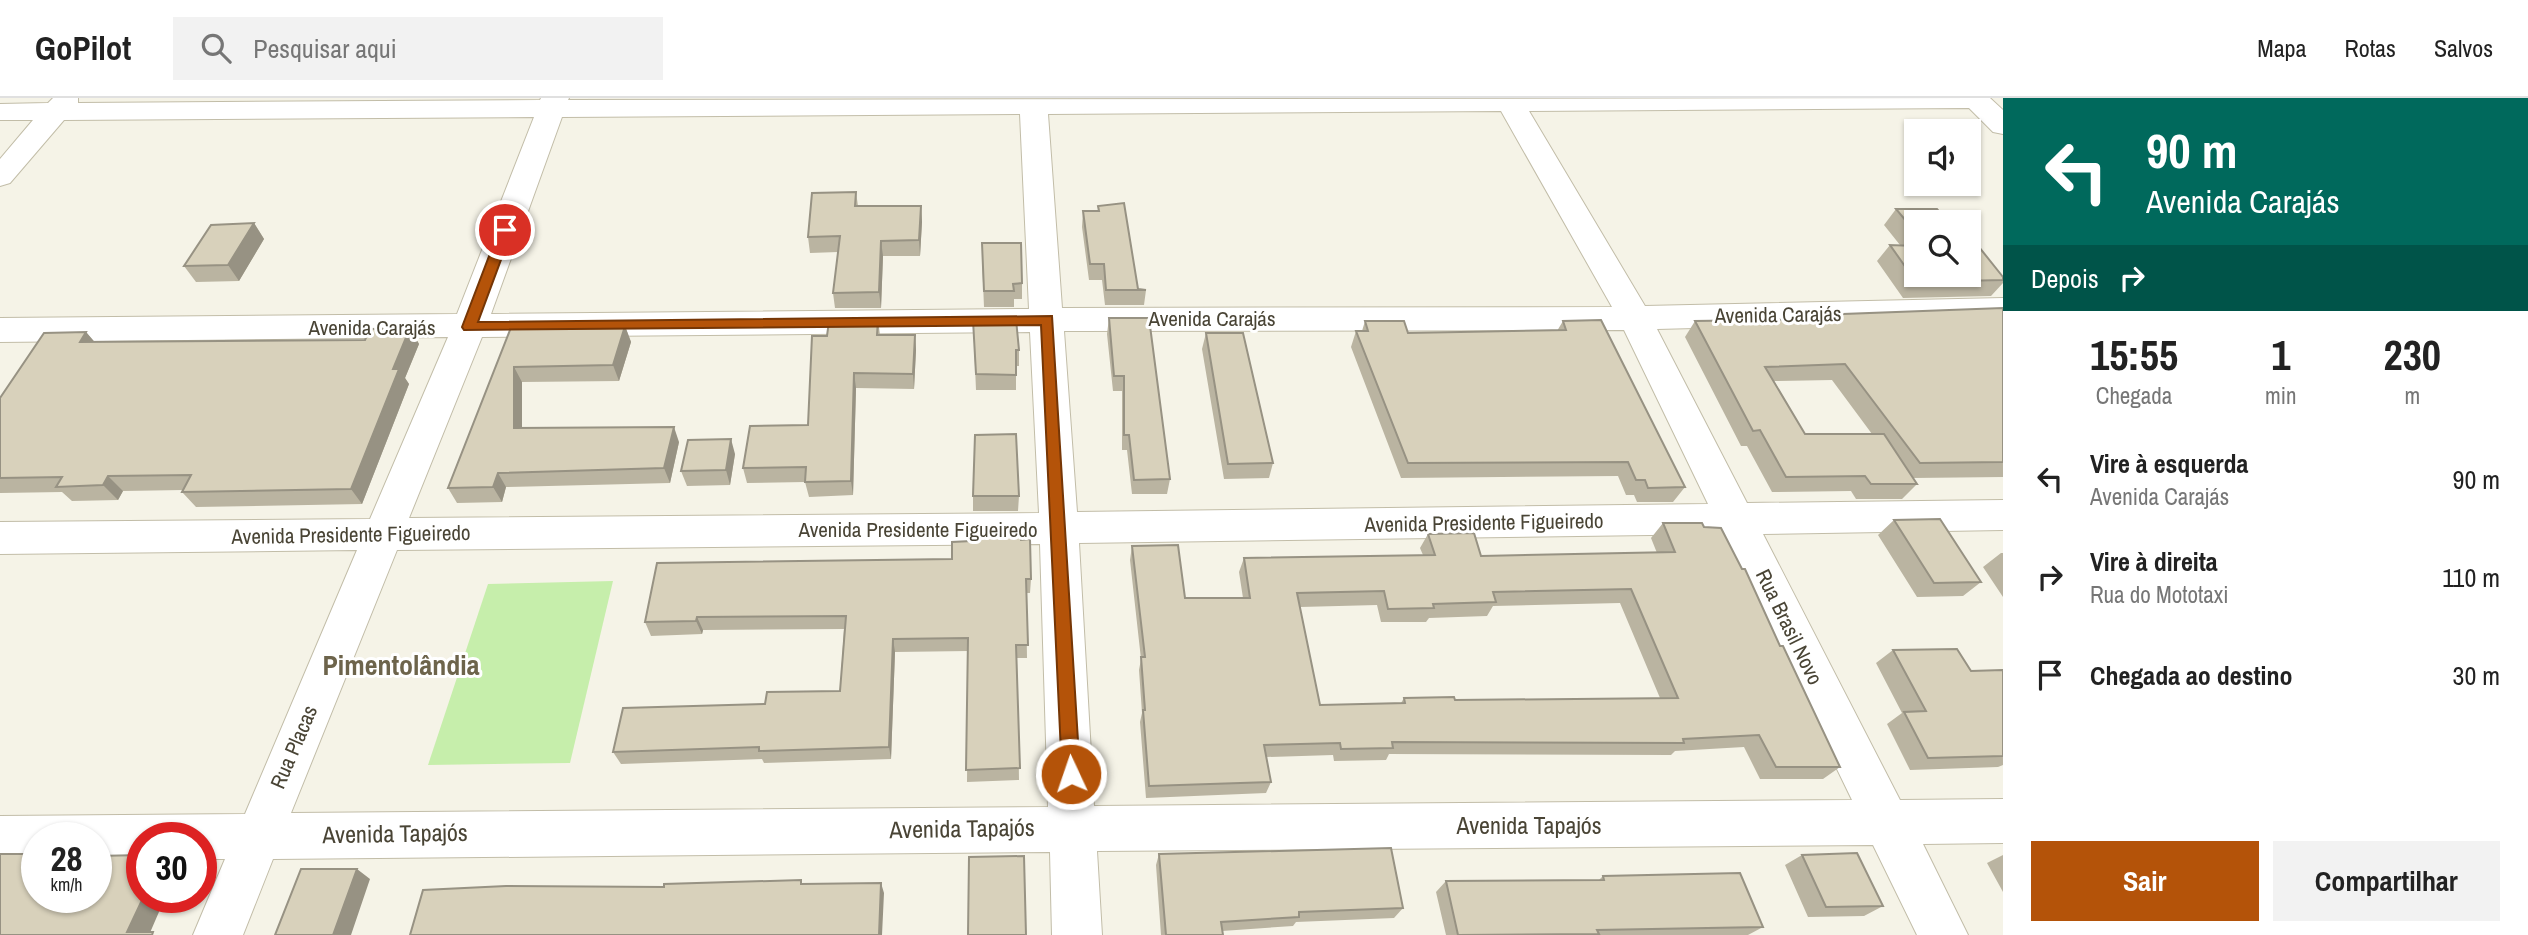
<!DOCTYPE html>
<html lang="pt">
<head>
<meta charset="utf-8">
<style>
	:root { --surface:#fff; --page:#f2f2f2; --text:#222; --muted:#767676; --line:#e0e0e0; --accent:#b45309 }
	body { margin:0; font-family:"Archivo Narrow",sans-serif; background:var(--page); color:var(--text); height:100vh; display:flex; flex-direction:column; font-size:26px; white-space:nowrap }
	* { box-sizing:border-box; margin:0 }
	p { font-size:23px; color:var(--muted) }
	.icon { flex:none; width:38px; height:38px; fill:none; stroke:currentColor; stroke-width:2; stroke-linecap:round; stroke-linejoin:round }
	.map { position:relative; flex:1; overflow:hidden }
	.panel { display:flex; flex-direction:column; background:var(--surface); width:525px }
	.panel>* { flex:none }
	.hud { background:#00695c; color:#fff; overflow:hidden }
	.fabs { position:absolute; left:1904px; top:21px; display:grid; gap:14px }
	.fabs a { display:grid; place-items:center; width:77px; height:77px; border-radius:0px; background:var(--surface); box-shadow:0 2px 5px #0004; font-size:35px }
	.speed { position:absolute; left:21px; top:724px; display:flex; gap:14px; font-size:35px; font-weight:700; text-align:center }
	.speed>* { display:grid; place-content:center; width:91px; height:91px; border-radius:50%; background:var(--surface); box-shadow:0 2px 5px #0004; line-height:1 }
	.speed small { font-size:18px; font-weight:400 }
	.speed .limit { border:10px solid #d22; background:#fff; color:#111 }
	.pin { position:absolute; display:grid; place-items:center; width:60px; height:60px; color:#fff; margin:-30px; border:4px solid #fff; border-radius:50%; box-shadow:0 2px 7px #0007 }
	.me { position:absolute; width:77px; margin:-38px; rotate:357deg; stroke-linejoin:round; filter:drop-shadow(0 0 5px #0008) }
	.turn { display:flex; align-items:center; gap:24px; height:147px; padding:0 28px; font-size:32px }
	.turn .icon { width:91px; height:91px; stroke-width:2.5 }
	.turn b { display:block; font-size:49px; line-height:60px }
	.then { display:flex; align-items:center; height:66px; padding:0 28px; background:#0003; gap:14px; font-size:26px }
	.eta { display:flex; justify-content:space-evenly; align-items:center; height:119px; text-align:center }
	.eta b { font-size:42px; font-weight:700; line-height:49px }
	.cta { display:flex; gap:14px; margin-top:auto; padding:14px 28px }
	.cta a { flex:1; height:80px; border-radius:0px; background:var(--accent); color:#fff; font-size:28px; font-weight:700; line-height:80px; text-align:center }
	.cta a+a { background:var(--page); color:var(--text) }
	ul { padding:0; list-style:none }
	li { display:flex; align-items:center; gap:21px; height:98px; padding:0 28px }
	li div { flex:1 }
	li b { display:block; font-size:26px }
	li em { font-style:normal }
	header { display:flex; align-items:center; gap:42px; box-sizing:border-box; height:98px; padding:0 35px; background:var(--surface); border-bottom:2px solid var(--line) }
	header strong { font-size:33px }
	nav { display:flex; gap:38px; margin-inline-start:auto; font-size:24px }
	.search { width:490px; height:63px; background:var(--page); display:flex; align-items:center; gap:18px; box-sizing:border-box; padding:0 24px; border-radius:0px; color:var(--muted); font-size:26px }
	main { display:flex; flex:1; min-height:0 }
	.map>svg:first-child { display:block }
	.green { fill:#c6eeab }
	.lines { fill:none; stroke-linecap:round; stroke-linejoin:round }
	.minor-casing { stroke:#c2bda8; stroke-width:2 }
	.minor { fill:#fff; fill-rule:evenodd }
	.wall { fill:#bab4a1; fill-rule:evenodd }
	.shaded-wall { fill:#979283 }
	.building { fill:#d8d1bb; stroke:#979283; stroke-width:2; fill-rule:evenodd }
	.route { fill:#b45309; stroke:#753606; stroke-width:2 }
	.labels { text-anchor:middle; stroke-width:6; stroke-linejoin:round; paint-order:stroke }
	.street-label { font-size:21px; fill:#494435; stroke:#fff }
	.near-street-label { font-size:24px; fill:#494435; stroke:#fff }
	.district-label { font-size:28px; font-weight:bold; fill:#6d644b; stroke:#fff }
</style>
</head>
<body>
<header>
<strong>GoPilot</strong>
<div class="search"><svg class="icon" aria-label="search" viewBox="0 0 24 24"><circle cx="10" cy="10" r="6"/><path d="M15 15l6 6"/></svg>Pesquisar aqui</div>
<nav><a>Mapa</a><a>Rotas</a><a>Salvos</a></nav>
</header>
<main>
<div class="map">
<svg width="2003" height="837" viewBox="0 0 2003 837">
	<rect width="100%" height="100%" fill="#f5f3e7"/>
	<path class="green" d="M 613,483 L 570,665 L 428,667 L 488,486 Z"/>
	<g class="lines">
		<g class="minor-casing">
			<path id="minor" d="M 53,0 L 78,0 L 78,5 L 540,2 L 541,0 L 569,0 L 568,2 L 1990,0 L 2003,12 L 2003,36 L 1993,34 L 1969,10 L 1529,13 L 1645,208 L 2003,200 L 2003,222 L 1657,231 L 1747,405 L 2003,402 L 2003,432 L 1763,436 L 1900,702 L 2003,701 L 2003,745 L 1923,746 L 1968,837 L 1917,837 L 1873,747 L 1097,753 L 1102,837 L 1052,837 L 1050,754 L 273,761 L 243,837 L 193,837 L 225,761 L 201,761 L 201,740 L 142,740 L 142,762 L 96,762 L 96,740 L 37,740 L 37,763 L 0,764 L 0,718 L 245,716 L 357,452 L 0,456 L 0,424 L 370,421 L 448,239 L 0,244 L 0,220 L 457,216 L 534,19 L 64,22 L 10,85 L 0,88 L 0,61 L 33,22 L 0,22 L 0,6 L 48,5 ZM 1501,13 L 1612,209 L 1062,210 L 1048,16 ZM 1020,16 L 1029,211 L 491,216 L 562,19 ZM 1624,232 L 1708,406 L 1077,414 L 1064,233 ZM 1030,234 L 1039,415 L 409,420 L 482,239 ZM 1723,436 L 1852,702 L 1094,708 L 1079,445 ZM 1040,446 L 1048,709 L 291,715 L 397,452 Z"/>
		</g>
		<use href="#minor" class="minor"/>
	</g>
	<path class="wall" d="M 856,94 L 858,108 L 921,108 L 922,124 L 920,158 L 883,158 L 881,210 L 835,210 L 833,195 L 838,154 L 810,155 L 808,139 Z
		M 1098,108 L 1138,191 L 1146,192 L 1144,207 L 1105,207 L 1102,182 L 1089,182 L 1082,129 L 1083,113 L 1098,113 Z
		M 1896,111 L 1916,124 L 1916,177 L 2003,179 L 2003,185 L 1991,198 L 1903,200 L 1877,163 L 1890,147 L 1900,147 L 1884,127 Z
		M 254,125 L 264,141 L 239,183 L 196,184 L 184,168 Z
		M 982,161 L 1022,185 L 1022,201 L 1014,201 L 1014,209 L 984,209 Z
		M 2003,210 L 2003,379 L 1913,380 L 1917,386 L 1902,401 L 1856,401 L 1851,393 L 1772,394 L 1747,348 L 1741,348 L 1685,239 L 1695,223 L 1814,221 L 1817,217 ZM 1832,282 L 1872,336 L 1805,336 L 1774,283 Z
		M 1109,220 L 1170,381 L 1167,396 L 1132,396 L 1127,352 L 1122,352 L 1122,293 L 1113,293 L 1107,236 Z
		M 878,222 L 880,237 L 915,237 L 916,252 L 914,291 L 856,290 L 853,397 L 809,399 L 805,384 L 747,385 L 743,370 L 808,327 L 827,238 Z
		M 973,222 L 1019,252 L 1019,268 L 1016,268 L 1016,292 L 976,292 Z
		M 1365,223 L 1408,235 L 1557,233 L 1563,223 L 1685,389 L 1673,404 L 1637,404 L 1634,397 L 1626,397 L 1618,378 L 1401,380 L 1351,249 L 1356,233 L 1362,233 Z
		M 625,228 L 631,244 L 619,283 L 522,284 L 522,330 L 679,344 L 670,385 L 506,389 L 502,404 L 457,405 L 448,390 L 514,231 Z
		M 410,230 L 419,246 L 405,280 L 409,286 L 362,406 L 196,409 L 182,394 L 183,392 L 123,393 L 118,402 L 72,403 L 62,394 L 0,395 L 0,300 L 86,234 L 94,244 L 365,242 Z
		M 1206,235 L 1273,365 L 1269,380 L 1224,381 L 1202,251 Z
		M 735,356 L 730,387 L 687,388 L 681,373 Z
		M 973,398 L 1019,398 L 1018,413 L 973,413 Z
		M 1894,422 L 1981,484 L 1963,498 L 1917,499 L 1878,437 Z
		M 1663,425 L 1704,429 L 1780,548 L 1840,669 L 1823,681 L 1760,681 L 1744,649 L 1675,653 L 1671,657 L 1389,656 L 1386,662 L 1334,663 L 1333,657 L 1266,659 L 1271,684 L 1266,695 L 1146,700 L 1140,624 L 1142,615 L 1139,572 L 1141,561 L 1130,462 L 1132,448 L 1185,500 L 1243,500 L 1239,474 L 1244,460 L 1423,457 L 1420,450 L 1428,436 L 1481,458 L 1657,455 L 1651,440 ZM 1620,505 L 1660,600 L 1455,602 L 1404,600 L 1401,605 L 1320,607 L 1300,509 L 1377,507 L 1381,524 L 1426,524 L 1429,520 L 1487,518 L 1493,508 Z
		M 1021,442 L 1031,481 L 1030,495 L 1026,495 L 1027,560 L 1017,560 L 1019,682 L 967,684 L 968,553 L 895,554 L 891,661 L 764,665 L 762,661 L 621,666 L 613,654 L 765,606 L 840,593 L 844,531 L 703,532 L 702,536 L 651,538 L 645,524 L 952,461 Z
		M 2001,455 L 2003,455 L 2003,499 L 1983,469 Z
		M 1893,552 L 1971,573 L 2003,572 L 2003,667 L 1998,669 L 1910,672 L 1887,626 L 1902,615 L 1876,565 Z
		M 1159,756 L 1403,810 L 1394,820 L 1296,824 L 1293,828 L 1222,833 L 1223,837 L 1161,837 L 1156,767 Z
		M 1802,757 L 1883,808 L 1864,818 L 1808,819 L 1785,767 Z
		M 2003,757 L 2003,794 L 1987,765 Z
		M 1603,778 L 1763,829 L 1748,837 L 1446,837 L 1436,794 L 1446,783 L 1599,782 Z"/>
	<path class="shaded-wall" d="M 921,108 L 922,124 L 920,158 L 919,142 Z
		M 254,125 L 264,141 L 239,183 L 228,167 Z
		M 881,143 L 883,158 L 881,210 L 879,194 Z
		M 625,228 L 631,244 L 619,283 L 613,267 Z
		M 410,230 L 419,246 L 405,280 L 409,286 L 362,406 L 351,391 L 393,271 Z
		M 86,234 L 100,250 L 80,244 Z
		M 915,237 L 916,252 L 914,291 L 913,276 Z
		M 514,269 L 522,284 L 522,345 L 514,330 Z
		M 854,275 L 856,290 L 853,397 L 851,383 Z
		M 674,329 L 679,344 L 670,385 L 664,370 Z
		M 731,341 L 735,356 L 730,387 L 726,372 Z
		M 498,375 L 506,389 L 502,404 L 493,389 Z
		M 108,378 L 123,393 L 118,402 L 103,387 Z
		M 697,519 L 703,532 L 702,536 L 696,523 Z
		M 893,541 L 895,554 L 891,661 L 889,649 Z
		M 357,771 L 370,781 L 351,837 L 333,837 Z
		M 881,785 L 884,795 L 882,837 L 879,837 Z
		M 143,800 L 165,800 L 149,837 L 127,834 Z"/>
	<path class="building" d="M 856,94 L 855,108 L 921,108 L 919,142 L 881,143 L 879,194 L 833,195 L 840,138 L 808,139 L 812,95 Z
		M 1124,105 L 1138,191 L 1146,192 L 1106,192 L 1104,166 L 1090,166 L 1083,113 L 1099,113 L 1098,108 Z
		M 1896,111 L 1937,111 L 1948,124 L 1916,124 L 1916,135 Z
		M 254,125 L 228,167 L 184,168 L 211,127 Z
		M 1969,139 L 1971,139 L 2003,179 L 2003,182 L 1916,184 L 1890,147 L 1916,148 L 1916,177 L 1969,177 Z
		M 982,145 L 1021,145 L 1022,185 L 1013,186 L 1014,193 L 984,193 Z
		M 2003,210 L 2003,364 L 1920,365 L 1845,266 L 1765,269 L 1805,336 L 1884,336 L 1917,386 L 1871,386 L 1865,378 L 1786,379 L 1760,332 L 1753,333 L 1695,223 L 1819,221 L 1817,217 Z
		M 1109,220 L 1149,220 L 1170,381 L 1134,382 L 1129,337 L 1124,337 L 1124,278 L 1114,278 Z
		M 1016,221 L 1019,252 L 1016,252 L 1016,277 L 976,276 L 973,222 Z
		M 878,222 L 877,237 L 915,237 L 913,276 L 854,275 L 851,383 L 805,384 L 806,369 L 743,370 L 750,328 L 808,327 L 812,238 L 827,238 L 829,223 Z
		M 1601,222 L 1685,389 L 1648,390 L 1645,382 L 1636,382 L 1628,364 L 1408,365 L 1356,233 L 1368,233 L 1365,223 L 1404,223 L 1408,235 L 1566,232 L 1563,223 Z
		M 512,227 L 514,231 L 625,228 L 613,267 L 514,269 L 514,330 L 674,329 L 664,370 L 498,375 L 493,389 L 448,390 Z
		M 410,230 L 393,271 L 399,271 L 351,391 L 182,394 L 191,377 L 108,378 L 103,387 L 56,389 L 62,379 L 0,380 L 0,300 L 44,235 L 86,234 L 80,244 L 365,242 L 370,231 Z
		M 1206,235 L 1243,235 L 1273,365 L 1228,366 Z
		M 1016,336 L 1019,398 L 973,398 L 975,337 Z
		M 731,341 L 726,372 L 681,373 L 688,342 Z
		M 1940,421 L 1981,484 L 1934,485 L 1894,422 Z
		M 1663,425 L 1702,425 L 1704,429 L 1721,430 L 1742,471 L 1745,471 L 1780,548 L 1783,548 L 1840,669 L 1776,669 L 1759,637 L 1683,641 L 1684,645 L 1392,644 L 1393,650 L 1341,651 L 1340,645 L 1264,647 L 1271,684 L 1149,688 L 1143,612 L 1145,612 L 1141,559 L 1145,559 L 1132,448 L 1178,447 L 1185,500 L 1250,500 L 1244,460 L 1435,457 L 1428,436 L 1474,435 L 1481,458 L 1675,454 ZM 1631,491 L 1678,600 L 1455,602 L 1454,599 L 1404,600 L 1405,605 L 1320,607 L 1297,495 L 1384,493 L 1388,511 L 1434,510 L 1433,506 L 1496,504 L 1493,494 Z
		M 1020,434 L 1021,442 L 1030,441 L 1031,481 L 1026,481 L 1028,547 L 1016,547 L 1020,670 L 966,672 L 968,540 L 893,541 L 889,649 L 759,653 L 759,649 L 613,654 L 623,610 L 765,606 L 767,594 L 840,593 L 846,518 L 697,519 L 696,523 L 645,524 L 657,465 L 952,461 L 952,444 L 971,443 L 972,435 Z
		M 1957,551 L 1971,573 L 2003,572 L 2003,658 L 1928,660 L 1904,614 L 1926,613 L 1893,552 Z
		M 1391,750 L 1403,810 L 1299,814 L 1299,819 L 1221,824 L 1223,837 L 1166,837 L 1159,756 Z
		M 1857,755 L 1883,808 L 1826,809 L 1802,757 Z
		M 0,756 L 36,756 L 34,760 L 37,760 L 37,800 L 96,800 L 96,758 L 142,757 L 143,800 L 127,834 L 153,834 L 152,837 L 0,837 Z
		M 1024,758 L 1026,837 L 968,837 L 969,759 Z
		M 301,771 L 357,771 L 333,837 L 275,837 Z
		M 1740,775 L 1763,829 L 1597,832 L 1599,836 L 1458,837 L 1446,783 L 1604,782 L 1603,778 Z
		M 801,782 L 801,786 L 881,785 L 879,837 L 410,837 L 423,792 L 506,788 L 664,789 L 664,786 Z"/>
	<path class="route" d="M 505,128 L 512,132 L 478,224 L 1052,218 L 1080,676 L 1078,682 L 1071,684 L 1064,682 L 1062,676 L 1041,227 L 464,232 L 462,229 L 499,132 Z"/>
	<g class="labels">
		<g class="street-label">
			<text transform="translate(1778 217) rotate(-1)" y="7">Avenida Carajás</text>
			<text x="1212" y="228">Avenida Carajás</text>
			<text x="372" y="237">Avenida Carajás</text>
			<text transform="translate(1484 425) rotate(-1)" y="7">Avenida Presidente Figueiredo</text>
			<text x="918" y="439">Avenida Presidente Figueiredo</text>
			<text transform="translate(351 437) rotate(-1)" y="7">Avenida Presidente Figueiredo</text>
			<text transform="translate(1789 529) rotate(64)" y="7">Rua Brasil Novo</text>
			<text transform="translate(294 649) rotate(-67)" y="7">Rua Placas</text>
		</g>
		<g class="near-street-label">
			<text x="1529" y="736">Avenida Tapajós</text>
			<text transform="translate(962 731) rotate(-1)" y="8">Avenida Tapajós</text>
			<text transform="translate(395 736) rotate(-1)" y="8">Avenida Tapajós</text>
		</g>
		<g class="district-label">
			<text x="401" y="577">Pimentolândia</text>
		</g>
	</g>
</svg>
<div class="fabs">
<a><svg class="icon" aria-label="sound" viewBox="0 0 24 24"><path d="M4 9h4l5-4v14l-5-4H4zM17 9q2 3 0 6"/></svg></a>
<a><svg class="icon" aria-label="search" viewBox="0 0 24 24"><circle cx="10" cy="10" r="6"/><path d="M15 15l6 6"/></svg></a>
</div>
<div class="speed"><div>28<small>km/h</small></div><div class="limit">30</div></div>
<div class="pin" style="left:505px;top:132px;background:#d93025"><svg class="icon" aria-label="arrive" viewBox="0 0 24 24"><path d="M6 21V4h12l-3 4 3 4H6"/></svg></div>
<svg class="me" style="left:1071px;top:676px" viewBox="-20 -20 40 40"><circle r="17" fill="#b45309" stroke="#fff" stroke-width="3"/><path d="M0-11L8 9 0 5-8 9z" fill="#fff"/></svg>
</div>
<section class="panel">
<div class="hud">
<div class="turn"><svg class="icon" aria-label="left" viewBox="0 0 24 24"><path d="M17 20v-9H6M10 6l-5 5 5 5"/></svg><div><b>90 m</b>Avenida Carajás</div></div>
<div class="then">Depois<svg class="icon" aria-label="right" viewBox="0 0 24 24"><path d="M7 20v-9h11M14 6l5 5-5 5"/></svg></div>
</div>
<div class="eta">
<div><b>15:55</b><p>Chegada</p></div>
<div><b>1</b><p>min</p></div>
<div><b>230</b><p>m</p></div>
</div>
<ul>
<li><svg class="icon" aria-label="left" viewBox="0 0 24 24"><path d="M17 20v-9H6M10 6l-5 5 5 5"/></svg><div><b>Vire à esquerda</b><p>Avenida Carajás</p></div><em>90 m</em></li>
<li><svg class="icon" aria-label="right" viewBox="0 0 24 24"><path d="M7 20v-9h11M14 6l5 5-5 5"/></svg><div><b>Vire à direita</b><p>Rua do Mototaxi</p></div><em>110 m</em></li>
<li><svg class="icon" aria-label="arrive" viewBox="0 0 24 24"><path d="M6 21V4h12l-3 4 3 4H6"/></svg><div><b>Chegada ao destino</b></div><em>30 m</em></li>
</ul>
<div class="cta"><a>Sair</a><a>Compartilhar</a></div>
</section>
</main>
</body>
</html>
